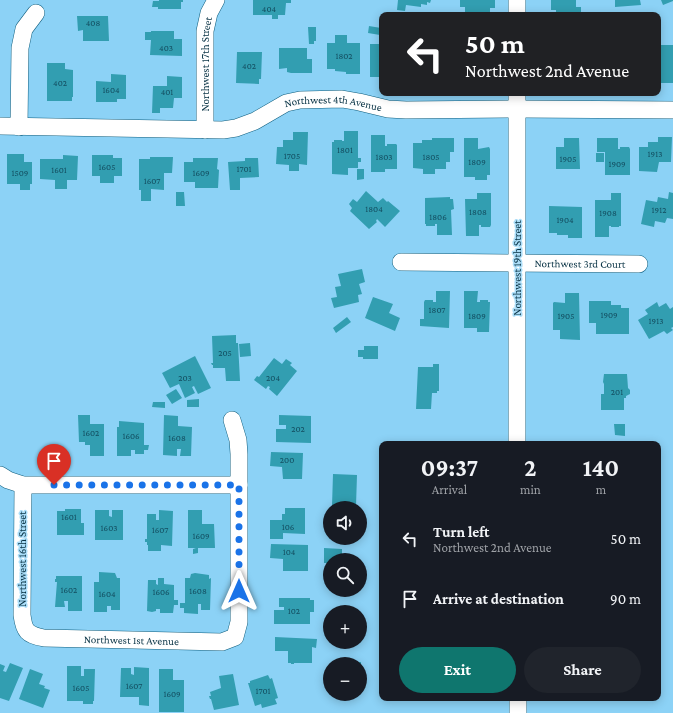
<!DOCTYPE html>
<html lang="en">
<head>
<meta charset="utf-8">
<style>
	:root { --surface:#171b24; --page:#20242c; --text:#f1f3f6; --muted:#9ea1a6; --accent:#0f766e }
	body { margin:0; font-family:"Crimson Pro",serif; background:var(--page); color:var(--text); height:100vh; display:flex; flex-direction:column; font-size:15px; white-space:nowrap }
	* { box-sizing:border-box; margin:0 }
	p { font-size:13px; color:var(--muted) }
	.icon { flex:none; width:22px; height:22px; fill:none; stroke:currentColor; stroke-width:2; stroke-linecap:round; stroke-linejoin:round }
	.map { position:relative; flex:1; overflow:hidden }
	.side { position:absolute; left:379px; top:441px; width:282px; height:260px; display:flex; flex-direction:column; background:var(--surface); border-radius:8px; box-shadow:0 2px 10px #0003 }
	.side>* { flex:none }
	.guide { position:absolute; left:379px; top:12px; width:282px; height:84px; border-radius:8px; box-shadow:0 2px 10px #0003; background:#202124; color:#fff; overflow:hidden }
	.controls { position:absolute; left:323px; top:501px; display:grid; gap:8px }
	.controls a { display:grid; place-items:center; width:44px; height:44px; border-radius:50%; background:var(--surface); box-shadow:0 2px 10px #0003; font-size:20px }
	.pin { position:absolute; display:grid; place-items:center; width:34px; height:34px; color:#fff; margin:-41px -17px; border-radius:50% 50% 50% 0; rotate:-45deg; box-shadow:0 0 4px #0007 }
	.pin .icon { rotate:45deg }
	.me { position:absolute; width:44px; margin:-22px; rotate:0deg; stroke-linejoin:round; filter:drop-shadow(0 0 3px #0008) }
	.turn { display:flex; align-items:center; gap:14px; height:84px; padding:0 20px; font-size:18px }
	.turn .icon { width:52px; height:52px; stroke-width:2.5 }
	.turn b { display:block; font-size:28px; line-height:34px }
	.eta { display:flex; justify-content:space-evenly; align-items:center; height:68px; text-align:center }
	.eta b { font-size:24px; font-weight:700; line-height:28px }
	.action { display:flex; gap:8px; margin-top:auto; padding:8px 20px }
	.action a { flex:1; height:46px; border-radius:24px; background:var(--accent); color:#fff; font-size:16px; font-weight:700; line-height:46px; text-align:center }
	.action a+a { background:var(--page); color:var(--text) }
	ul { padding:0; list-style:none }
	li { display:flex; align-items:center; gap:12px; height:60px; padding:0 20px }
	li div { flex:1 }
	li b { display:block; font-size:15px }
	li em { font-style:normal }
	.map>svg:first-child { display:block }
	.building { fill:#329eb1 }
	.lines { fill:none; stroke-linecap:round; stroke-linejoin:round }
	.minor-casing { stroke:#0e5d7d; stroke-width:18 }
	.minor { stroke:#fff; stroke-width:17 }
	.route { stroke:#1a73e8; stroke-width:7; stroke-dasharray:0 12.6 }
	.labels { text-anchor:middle; stroke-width:3; stroke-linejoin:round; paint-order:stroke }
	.number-label { font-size:9px; fill:#134e60 }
	.street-label { font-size:11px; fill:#093345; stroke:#aaddf8 }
</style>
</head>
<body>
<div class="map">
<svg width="673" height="713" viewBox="0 0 673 713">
	<rect width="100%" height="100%" fill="#8cd2f6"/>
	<path class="building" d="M 159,0 L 183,0 L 183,2 L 181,2 L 181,9 L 158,9 L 158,7 L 152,7 L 153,1 L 159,1 Z
		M 253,0 L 291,0 L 291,3 L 286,3 L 285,15 L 278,15 L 278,19 L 272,19 L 272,15 L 253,15 Z
		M 398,0 L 431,0 L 430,3 L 427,2 L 427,5 L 421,4 L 421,7 L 406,5 L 405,11 L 397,10 Z
		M 460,0 L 495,0 L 495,8 L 490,8 L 490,15 L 465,15 L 465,7 L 460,7 Z
		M 551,0 L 576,0 L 576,7 L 581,7 L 581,15 L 556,15 L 556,10 L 551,10 Z
		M 615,0 L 640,0 L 641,5 L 615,7 Z
		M 661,0 L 673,0 L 673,1 L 663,5 Z
		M 77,16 L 108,16 L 109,41 L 83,41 L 83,30 L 78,31 Z
		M 369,26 L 381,28 L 380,35 L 368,33 Z
		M 308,27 L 316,27 L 316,41 L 314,41 L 314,44 L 309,44 Z
		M 151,31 L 174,31 L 174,39 L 182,39 L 182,56 L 150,55 L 151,40 L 145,40 L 145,32 L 151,32 Z
		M 335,35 L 347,35 L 347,43 L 360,43 L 360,74 L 346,74 L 346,72 L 335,71 L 335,69 L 327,69 L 327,43 L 335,43 Z
		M 658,39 L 660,39 L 660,45 L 673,45 L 673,83 L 660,83 L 660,72 L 658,72 Z
		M 370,44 L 382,44 L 382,77 L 370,77 Z
		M 279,48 L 307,48 L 307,59 L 312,59 L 312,73 L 291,73 L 287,72 L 287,68 L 279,69 Z
		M 237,52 L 262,52 L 261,79 L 259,79 L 259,84 L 236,83 Z
		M 47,63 L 65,63 L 65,69 L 73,70 L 73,97 L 72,97 L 72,101 L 47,101 Z
		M 111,74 L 126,75 L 126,99 L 117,99 L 117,102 L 96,102 L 96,81 L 111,82 Z
		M 167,76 L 182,77 L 182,98 L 174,98 L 173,108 L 160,108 L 160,113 L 152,113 L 153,86 L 167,86 Z
		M 344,131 L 358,131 L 358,158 L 361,158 L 361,162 L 358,162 L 358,168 L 348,168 L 348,175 L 332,174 L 332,142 L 334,142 L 334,140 L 342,140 L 342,141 L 344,141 Z
		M 293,132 L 308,132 L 307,165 L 299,164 L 299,171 L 289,171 L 289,165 L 276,164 L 277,147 L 283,147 L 283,140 L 293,140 Z
		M 371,135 L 385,135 L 385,146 L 387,146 L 387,144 L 396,144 L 397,145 L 397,169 L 385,169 L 385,172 L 371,172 Z
		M 658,137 L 672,137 L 671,162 L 659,162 L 657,172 L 639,171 L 639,147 L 648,147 L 648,142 L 658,142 Z
		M 432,138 L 454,138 L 454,152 L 450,152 L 450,162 L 446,162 L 446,169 L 435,169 L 435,174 L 423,174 L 423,169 L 413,168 L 413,143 L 422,143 L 422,140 L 432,140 Z
		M 464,138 L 478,138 L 478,149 L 489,147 L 490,149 L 490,175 L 487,175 L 487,180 L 475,180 L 475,177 L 464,177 Z
		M 564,138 L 579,138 L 580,169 L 556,169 L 556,147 L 564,147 Z
		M 597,138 L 618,138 L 618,149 L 620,149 L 620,147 L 629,147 L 630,149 L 630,175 L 605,175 L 605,152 L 597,152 Z
		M 596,153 L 604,153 L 604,162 L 596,162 Z
		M 7,154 L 24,154 L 24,162 L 32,162 L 32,184 L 30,184 L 30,190 L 20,190 L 20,184 L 7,184 Z
		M 63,155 L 78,156 L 77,180 L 67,180 L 67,189 L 55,189 L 55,180 L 40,179 L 40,159 L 63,159 Z
		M 92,155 L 113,155 L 113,158 L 122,158 L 122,176 L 114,176 L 114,183 L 100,183 L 100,176 L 92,176 Z
		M 150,157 L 173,157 L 172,173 L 164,173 L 164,190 L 151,189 L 151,201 L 141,201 L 141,190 L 139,190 L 139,159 L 150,159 Z
		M 193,158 L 218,158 L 217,169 L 219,170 L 218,188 L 195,188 L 195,182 L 184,182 L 184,162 L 193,162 Z
		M 245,158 L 258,158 L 259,177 L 240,178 L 240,190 L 230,190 L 228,162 L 245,161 Z
		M 357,169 L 364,169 L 364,179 L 357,180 Z
		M 366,191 L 378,202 L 383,198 L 387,202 L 388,201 L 400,211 L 385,227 L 377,219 L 376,221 L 377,222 L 369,229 L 350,211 L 352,208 L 349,204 L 353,199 L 357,202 Z
		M 176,192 L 184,192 L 185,206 L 176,206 Z
		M 669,192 L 673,193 L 673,219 L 667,218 L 665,223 L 655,221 L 654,227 L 641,224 L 646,200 L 657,202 L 658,197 L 668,199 Z
		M 477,193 L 491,193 L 491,225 L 490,227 L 481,227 L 481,225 L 479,225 L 479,236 L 466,236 L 465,199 L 477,199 Z
		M 611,193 L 621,193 L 621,226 L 619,226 L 619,227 L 611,227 L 611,226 L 609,226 L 609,237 L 595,237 L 595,200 L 611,200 Z
		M 450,197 L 450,199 L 453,199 L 454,209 L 451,210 L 452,235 L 437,235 L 437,224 L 435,224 L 435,226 L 426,226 L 426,224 L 425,224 L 425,198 Z
		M 549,206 L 582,207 L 582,238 L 568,238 L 568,235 L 557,235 L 557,233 L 549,233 Z
		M 362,269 L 365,282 L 359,284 L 362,294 L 358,295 L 359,302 L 334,308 L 331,298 L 337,297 L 335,287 L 341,286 L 338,274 Z
		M 436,291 L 450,291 L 449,328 L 420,326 L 420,319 L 424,319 L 424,302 L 425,300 L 433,300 L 433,302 L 436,302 Z
		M 464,291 L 478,291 L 477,302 L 480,302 L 480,300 L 488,300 L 488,302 L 490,302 L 489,332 L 477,332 L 477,328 L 464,328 Z
		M 565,293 L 579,293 L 580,340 L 560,339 L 560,330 L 553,330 L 553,303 L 554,302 L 565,303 Z
		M 373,297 L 393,304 L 389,313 L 400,318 L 395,331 L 365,318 Z
		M 589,301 L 611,301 L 611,305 L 621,305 L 621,308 L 629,308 L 629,334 L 596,334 L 596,323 L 589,323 Z
		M 657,302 L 659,307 L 666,303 L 670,309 L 673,307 L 673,327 L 671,328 L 673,330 L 667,334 L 664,331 L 649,339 L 638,320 L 648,314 L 645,310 Z
		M 347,317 L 351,322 L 336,333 L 333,328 Z
		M 236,335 L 236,343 L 238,343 L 240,381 L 226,381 L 225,368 L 213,368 L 213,365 L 212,365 L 211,363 L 213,363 L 212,336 Z
		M 250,343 L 251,356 L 240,357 L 239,344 Z
		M 364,346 L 378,346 L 378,359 L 363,359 L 363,357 L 358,357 L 358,350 L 364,350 Z
		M 195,356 L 211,388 L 198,394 L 194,386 L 192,387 L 195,393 L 185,398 L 179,384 L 170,388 L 162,373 Z
		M 274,358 L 282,364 L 286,359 L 292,363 L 290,365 L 297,371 L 277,396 L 269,389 L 270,387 L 268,386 L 266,389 L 254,380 L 257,376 L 259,377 Z
		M 433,364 L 439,364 L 439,391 L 437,391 L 437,393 L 432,393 L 431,409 L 416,409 L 418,367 L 433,367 Z
		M 604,374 L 627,374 L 628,388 L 630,390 L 630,394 L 626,396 L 626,398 L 624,398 L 624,410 L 601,410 L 601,394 L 604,394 L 604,384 L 603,382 Z
		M 176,389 L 182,398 L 172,404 L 166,395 Z
		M 199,399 L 199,407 L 187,407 L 187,400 Z
		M 153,402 L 165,402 L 165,408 L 152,407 Z
		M 78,415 L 90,415 L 90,424 L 104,424 L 104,456 L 90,456 L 90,445 L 85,445 L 85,442 L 79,442 Z
		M 164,415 L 178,416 L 178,426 L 192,427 L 191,456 L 180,456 L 181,449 L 177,449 L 177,456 L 163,455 Z
		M 279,415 L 311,416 L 311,443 L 276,442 L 276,429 L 286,429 L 286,425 L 279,425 Z
		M 119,421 L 144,423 L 144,445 L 149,445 L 148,450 L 144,450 L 144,454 L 135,454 L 135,450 L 131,450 L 131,456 L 117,456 L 117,427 L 119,427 Z
		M 614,424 L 625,424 L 625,436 L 615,435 Z
		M 271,452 L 303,453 L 302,479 L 283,479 L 282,467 L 270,466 Z
		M 333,474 L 357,475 L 356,506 L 332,506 Z
		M 285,508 L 305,508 L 305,534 L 283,533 L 283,539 L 270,539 L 270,520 L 282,520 L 282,514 L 285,514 Z
		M 65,509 L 81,509 L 81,523 L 84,523 L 84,535 L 57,535 L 57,511 L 65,511 Z
		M 95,510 L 109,510 L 109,516 L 112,517 L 112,510 L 123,510 L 123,540 L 95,540 Z
		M 159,510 L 173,511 L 172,546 L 161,545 L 161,551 L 148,551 L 148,545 L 147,545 L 147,542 L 145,542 L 145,539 L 147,539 L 147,514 L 156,514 L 156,520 L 159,520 Z
		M 188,510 L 202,510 L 202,524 L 214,524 L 215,548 L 198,548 L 198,553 L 193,554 L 193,549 L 196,548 L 188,548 Z
		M 271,544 L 308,545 L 308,571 L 283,571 L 283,559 L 270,558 Z
		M 324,548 L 342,549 L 342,560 L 330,560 L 330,563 L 324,563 Z
		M 99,572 L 115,573 L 117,578 L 120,578 L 120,610 L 111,610 L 111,606 L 107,606 L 107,612 L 94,612 L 94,582 L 99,582 Z
		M 195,573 L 209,575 L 209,579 L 211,578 L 210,610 L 201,610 L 201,604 L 198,604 L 198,614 L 184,613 L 184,608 L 180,608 L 180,603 L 185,603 L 185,578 L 190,578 L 191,574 Z
		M 56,576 L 82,576 L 82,611 L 68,611 L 68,601 L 64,601 L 65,607 L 55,607 L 57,582 L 55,582 L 55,579 L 56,579 Z
		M 158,578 L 164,578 L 164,584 L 174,585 L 174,600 L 178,600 L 178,605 L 174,605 L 173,613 L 160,613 L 160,609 L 156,609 L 156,611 L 152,612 L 147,611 L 148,580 L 156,580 L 156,584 L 158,585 Z
		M 279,598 L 310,598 L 310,600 L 314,600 L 314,612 L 310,612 L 310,624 L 274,624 L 274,610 L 284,610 L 284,607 L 279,607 Z
		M 275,637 L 317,639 L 316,648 L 312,647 L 312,663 L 294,663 L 294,664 L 291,664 L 291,663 L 288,663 L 288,651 L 275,651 Z
		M 338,662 L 361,662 L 361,664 L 338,664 Z
		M 10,663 L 23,668 L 9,701 L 0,698 L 0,664 L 5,666 L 3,671 L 6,672 Z
		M 67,666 L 81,666 L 81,676 L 84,676 L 84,669 L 95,669 L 94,701 L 93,701 L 93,704 L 83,704 L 83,701 L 67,701 Z
		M 134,667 L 149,668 L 149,706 L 139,705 L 139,697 L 120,697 L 121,668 L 131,668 L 131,674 L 134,675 Z
		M 30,669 L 43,674 L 39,684 L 45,686 L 44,688 L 50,690 L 43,708 L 19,699 Z
		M 159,669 L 173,669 L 173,680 L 184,680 L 184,712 L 159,712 Z
		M 233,674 L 239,705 L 214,710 L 211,699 L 210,699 L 209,696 L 211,696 L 210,692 L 221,688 L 219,676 Z
		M 268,675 L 270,679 L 272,678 L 278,698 L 275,699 L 277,704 L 262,708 L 261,704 L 255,706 L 248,683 L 250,683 L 250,681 Z"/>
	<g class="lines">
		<g class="minor-casing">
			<g id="minor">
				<path d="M 517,0 L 517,15"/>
				<path d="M 517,93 L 517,444"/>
				<path id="s1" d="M 0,126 L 223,130 L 236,128 L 255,121 L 286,103 L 300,100 L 342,99 L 359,102 L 388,109 L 406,110 L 517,109 L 673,110"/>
				<path d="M 19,127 L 20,48 L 24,29 L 36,13"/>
				<path id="s2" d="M 205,130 L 205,31 L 209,13 L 216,0"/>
				<path id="s3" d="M 401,262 L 639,264"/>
				<path d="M 0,475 L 8,480 L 23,485 L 239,485"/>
				<path id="s4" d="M 23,485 L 22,615 C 24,631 27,635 44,638 L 222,642 L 235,637 L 239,622 L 239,454 L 238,440 L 232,420"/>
				<path d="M 518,698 L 518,713"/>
			</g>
		</g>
		<use href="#minor" class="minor"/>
	</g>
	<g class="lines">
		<path class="route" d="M 54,485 L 239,485 L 239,591"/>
	</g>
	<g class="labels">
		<g class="number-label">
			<text x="269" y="12">404</text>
			<text x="93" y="26">408</text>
			<text x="166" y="51">403</text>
			<text x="344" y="59">1802</text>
			<text x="249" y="69">402</text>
			<text x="60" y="86">402</text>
			<text x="111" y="93">1604</text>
			<text x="167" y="95">401</text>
			<text x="345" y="153">1801</text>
			<text x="655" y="157">1913</text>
			<text x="292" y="159">1705</text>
			<text x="384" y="160">1803</text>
			<text x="431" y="160">1805</text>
			<text x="568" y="162">1905</text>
			<text x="477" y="165">1809</text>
			<text x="617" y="167">1909</text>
			<text x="107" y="170">1605</text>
			<text x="244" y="172">1701</text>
			<text x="59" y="173">1601</text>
			<text x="20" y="176">1509</text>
			<text x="201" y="176">1609</text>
			<text x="152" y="184">1607</text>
			<text x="374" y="212">1804</text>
			<text x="659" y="213">1912</text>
			<text x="478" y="215">1808</text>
			<text x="608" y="216">1908</text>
			<text x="438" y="220">1806</text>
			<text x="565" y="223">1904</text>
			<text x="437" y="313">1807</text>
			<text x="609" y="318">1909</text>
			<text x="477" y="319">1809</text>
			<text x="566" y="319">1905</text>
			<text x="656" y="324">1913</text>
			<text x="225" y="356">205</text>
			<text x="185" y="381">203</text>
			<text x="273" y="381">204</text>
			<text x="617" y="395">201</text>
			<text x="298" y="432">202</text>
			<text x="91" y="436">1602</text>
			<text x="131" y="439">1606</text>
			<text x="177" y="441">1608</text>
			<text x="287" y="463">200</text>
			<text x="69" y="520">1601</text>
			<text x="288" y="530">106</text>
			<text x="109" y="531">1603</text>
			<text x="160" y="533">1607</text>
			<text x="201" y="539">1609</text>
			<text x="289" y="555">104</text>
			<text x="69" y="593">1602</text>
			<text x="198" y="594">1608</text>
			<text x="161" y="595">1606</text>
			<text x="107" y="597">1604</text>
			<text x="294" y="614">102</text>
			<text x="134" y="689">1607</text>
			<text x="81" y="691">1605</text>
			<text x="263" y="694">1701</text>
			<text x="172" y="697">1609</text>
		</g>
		<g class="street-label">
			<text dy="4" stroke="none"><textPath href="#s2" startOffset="66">Northwest 17th Street</textPath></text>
			<text dy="4" stroke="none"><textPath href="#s1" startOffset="340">Northwest 4th Avenue</textPath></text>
			<text dy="4" stroke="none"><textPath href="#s3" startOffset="179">Northwest 3rd Court</textPath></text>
			<text transform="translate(517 268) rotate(-90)" y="4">Northwest 19th Street</text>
			<text transform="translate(22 559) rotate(-90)" y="4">Northwest 16th Street</text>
			<text dy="4" stroke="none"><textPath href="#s4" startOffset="253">Northwest 1st Avenue</textPath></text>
		</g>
	</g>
</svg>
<div class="controls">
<a><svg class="icon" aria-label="sound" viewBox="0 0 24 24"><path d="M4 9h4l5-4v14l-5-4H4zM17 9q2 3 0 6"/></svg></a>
<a><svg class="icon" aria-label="search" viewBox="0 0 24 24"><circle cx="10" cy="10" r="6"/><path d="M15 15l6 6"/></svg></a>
<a>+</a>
<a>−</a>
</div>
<div class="pin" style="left:54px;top:485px;background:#d93025"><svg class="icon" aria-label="arrive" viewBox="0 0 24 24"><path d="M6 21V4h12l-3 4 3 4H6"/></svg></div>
<svg class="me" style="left:239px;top:591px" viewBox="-20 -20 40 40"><path d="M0-17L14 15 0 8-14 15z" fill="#1a73e8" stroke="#fff" stroke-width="4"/></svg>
<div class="guide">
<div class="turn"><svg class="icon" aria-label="left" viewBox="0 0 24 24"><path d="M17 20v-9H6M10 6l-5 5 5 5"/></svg><div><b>50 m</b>Northwest 2nd Avenue</div></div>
</div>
<section class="side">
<div class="eta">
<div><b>09:37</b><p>Arrival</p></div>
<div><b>2</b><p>min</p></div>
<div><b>140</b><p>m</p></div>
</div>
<ul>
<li><svg class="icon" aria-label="left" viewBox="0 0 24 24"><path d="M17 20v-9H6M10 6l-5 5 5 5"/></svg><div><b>Turn left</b><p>Northwest 2nd Avenue</p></div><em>50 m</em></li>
<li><svg class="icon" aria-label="arrive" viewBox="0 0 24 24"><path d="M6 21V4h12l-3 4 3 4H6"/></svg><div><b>Arrive at destination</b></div><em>90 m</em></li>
</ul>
<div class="action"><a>Exit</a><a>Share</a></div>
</section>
</div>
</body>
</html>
